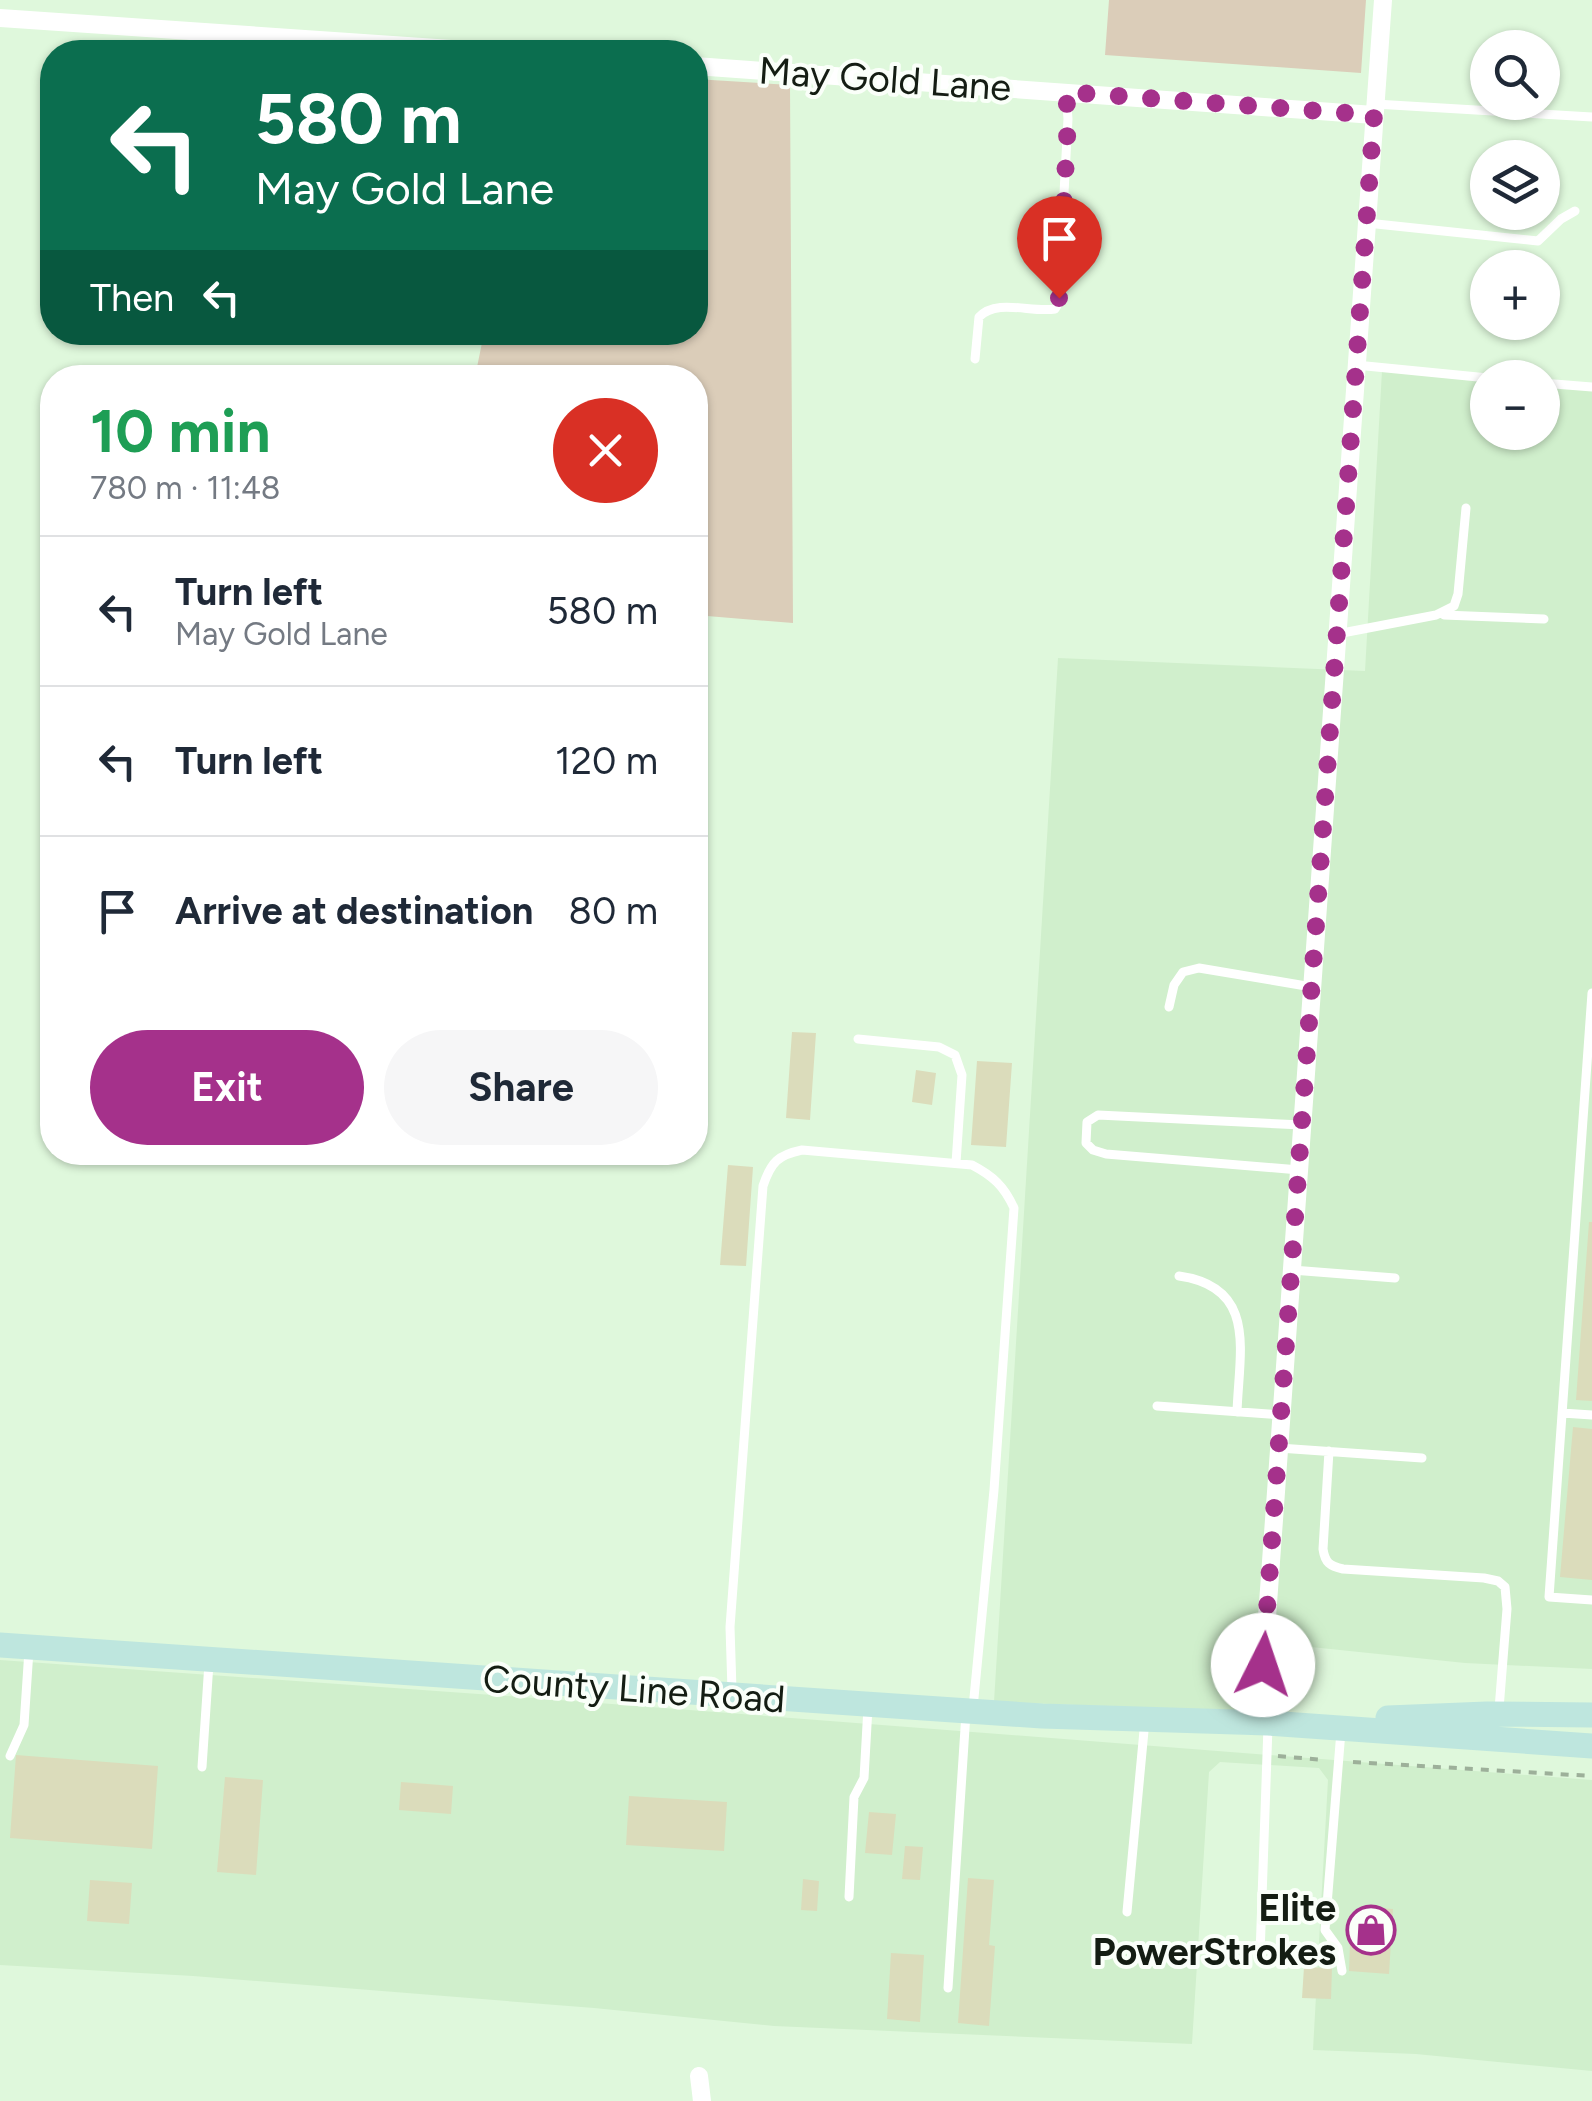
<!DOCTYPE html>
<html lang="en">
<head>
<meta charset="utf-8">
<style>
	:root { --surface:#fff; --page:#f6f6f7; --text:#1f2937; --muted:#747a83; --line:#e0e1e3; --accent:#a5318b }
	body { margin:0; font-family:Figtree,sans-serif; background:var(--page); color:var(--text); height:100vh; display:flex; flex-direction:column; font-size:38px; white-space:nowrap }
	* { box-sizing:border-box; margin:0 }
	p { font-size:32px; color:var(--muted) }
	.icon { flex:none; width:55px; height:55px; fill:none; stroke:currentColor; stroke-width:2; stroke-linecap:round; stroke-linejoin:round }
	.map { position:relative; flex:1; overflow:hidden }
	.details { position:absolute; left:40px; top:365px; width:668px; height:800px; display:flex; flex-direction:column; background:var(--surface); border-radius:40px; box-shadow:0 2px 8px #0004 }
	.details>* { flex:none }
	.top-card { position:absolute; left:40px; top:40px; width:668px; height:305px; border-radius:40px; box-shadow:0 2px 8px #0004; background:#0b6e4f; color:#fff; overflow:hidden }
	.tools { position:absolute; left:1470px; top:30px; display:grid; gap:20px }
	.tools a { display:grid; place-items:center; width:90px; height:90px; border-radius:50%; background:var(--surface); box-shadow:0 2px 8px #0004; font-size:50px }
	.pin { position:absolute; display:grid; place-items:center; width:85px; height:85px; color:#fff; margin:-102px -42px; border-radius:50% 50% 50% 0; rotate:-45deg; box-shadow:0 0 10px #0007 }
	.pin .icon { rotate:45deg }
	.me { position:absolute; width:110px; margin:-55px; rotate:4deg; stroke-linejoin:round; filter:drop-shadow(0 0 8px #0008) }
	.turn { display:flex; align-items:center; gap:35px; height:210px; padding:0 50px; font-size:45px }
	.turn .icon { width:130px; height:130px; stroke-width:2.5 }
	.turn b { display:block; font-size:70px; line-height:85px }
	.then { display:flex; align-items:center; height:95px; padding:0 50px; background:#0003; gap:20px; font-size:38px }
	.round { display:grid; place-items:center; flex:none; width:105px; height:105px; border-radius:52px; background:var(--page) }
	.headline { display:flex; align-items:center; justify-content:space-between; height:170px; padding:0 50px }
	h1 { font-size:60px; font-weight:700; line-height:75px; color:#1e9e55 }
	.cta { display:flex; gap:20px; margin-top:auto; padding:20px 50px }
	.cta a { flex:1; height:115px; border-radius:60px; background:var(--accent); color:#fff; font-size:40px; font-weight:700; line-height:115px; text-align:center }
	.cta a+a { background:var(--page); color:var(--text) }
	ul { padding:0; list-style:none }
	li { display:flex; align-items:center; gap:30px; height:150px; padding:0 50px; border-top:2px solid var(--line) }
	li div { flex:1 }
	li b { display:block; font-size:38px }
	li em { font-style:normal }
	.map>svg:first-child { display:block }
	.built { fill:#d0efcc }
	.green { fill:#dbcdb9 }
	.building { fill:#dbdcbb }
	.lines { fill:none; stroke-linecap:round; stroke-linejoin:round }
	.path { stroke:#9db09a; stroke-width:4; stroke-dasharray:8 8; stroke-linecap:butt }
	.service { stroke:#fff; stroke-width:9 }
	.minor { stroke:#fff; stroke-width:18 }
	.secondary { stroke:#bee6de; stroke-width:25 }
	.route { stroke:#a5318b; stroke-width:18; stroke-dasharray:0 32.4 }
	.labels { text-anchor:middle; stroke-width:8; stroke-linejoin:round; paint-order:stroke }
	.street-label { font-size:38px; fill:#141d13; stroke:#fafff9 }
	.poi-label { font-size:38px; font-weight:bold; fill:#141d13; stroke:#fafff9; text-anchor:end }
</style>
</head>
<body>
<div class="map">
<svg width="1592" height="2101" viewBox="0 0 1592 2101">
	<rect width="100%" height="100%" fill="#dff8dc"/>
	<path class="built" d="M 1382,371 L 1487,381 L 1488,432 L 1542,432 L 1543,386 L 1592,390 L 1592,1669 L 1465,1663 L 1253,1641 L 1245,1646 L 1237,1711 L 994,1702 L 1058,658 L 1365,671 Z
		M 0,1660 L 521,1697 L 1592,1780 L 1592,2071 L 1416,2054 L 1313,2050 L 1328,1780 L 1319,1768 L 1220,1762 L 1209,1772 L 1192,2044 L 774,2026 L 594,2008 L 193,1976 L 0,1965 Z"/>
	<path class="green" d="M 1109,0 L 1366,0 L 1361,73 L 1105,55 Z
		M 695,79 L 790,85 L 793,623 L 695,615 L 695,378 L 475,377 L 484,333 L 695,332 Z"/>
	<path class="building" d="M 792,1032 L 816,1033 L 810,1120 L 786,1118 Z
		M 977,1061 L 1012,1063 L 1006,1147 L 971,1145 Z
		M 916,1070 L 936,1073 L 932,1105 L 912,1102 Z
		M 728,1165 L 753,1167 L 746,1266 L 720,1265 Z
		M 1589,1222 L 1592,1222 L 1592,1401 L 1576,1400 Z
		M 1573,1427 L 1592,1429 L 1592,1580 L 1560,1577 Z
		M 16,1755 L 158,1766 L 152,1849 L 10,1838 Z
		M 225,1777 L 263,1780 L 256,1875 L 217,1872 Z
		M 401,1782 L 453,1786 L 451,1814 L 399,1810 Z
		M 629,1796 L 727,1802 L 724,1851 L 626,1845 Z
		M 869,1812 L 896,1814 L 892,1855 L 865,1853 Z
		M 905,1846 L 923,1847 L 920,1880 L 902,1879 Z
		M 968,1878 L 994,1880 L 989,1945 L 995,1946 L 989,2026 L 958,2023 Z
		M 803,1879 L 819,1881 L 817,1911 L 801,1910 Z
		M 90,1880 L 132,1883 L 129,1924 L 87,1921 Z
		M 1362,1907 L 1393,1909 L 1389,1974 L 1349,1971 L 1351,1918 L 1361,1919 Z
		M 891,1953 L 924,1955 L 920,2022 L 887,2019 Z
		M 1304,1967 L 1332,1968 L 1331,1999 L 1302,1998 Z"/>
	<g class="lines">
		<path class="path" d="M 1278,1756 L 1324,1760
			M 1353,1762 L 1592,1776"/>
		<path class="service" d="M 1375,104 L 1592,117
			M 1367,223 L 1538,241 L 1561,219 L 1575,211
			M 975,359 L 979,317 C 997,298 1031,313 1055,309 L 1058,304 L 1068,119 L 1066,92
			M 1356,365 L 1488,378
			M 1542,383 L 1592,387
			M 1444,615 L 1544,619
			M 1337,634 L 1436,615 L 1454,606 L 1458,594 L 1466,508
			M 1592,993 L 1549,1597 L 1592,1600
			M 1169,1007 L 1174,985 L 1183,972 L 1199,968 L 1312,987
			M 858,1039 L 939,1047 L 955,1055 L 962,1075 L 956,1163
			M 1299,1170 L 1106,1154 L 1093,1150 L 1086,1143 L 1087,1122 L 1098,1115 L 1302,1125
			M 1292,1270 L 1395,1278
			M 1179,1276 C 1258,1287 1239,1352 1237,1412
			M 1157,1406 L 1281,1415
			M 1562,1413 L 1592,1415
			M 1279,1448 L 1422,1458
			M 1329,1451 L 1323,1549 C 1325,1563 1330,1566 1343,1569 L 1484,1578 L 1498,1581 L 1505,1587 L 1507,1609 L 1499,1709
			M 732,1690 L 730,1627 L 763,1186 C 771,1162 778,1155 802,1150 L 972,1165 C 993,1176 1004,1186 1014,1208 L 994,1490 L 973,1708
			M 1341,1731 L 1325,1930 L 1338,1948 L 1342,1971
			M 10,1756 L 24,1725 L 29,1650
			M 202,1767 L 209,1663
			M 849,1897 L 854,1797 L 864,1778 L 868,1707
			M 1127,1912 L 1145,1720
			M 1260,1955 L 1268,1726
			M 948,1988 L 966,1713"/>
		<path class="minor" d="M 0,18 L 495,52
			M 695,66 L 1374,115
			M 1268,1723 L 1261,1701 L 1383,0
			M 699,2076 L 702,2101"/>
		<path class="secondary" d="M 0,1645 L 1042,1716 L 1268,1723 L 1592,1746
			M 1388,1718 L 1487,1714 L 1592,1715"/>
	</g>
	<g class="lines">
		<path class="route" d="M 1059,298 L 1068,119 L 1066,92 L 1374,115 L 1263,1665"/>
	</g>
	<defs>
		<g id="shop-ring" transform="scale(2.5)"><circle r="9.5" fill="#fafff9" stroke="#a5318b" stroke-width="1.5"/><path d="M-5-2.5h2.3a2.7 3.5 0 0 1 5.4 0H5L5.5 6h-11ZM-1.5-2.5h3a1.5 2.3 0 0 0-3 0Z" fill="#a5318b"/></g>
	</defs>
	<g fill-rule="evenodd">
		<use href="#shop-ring" x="1371" y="1930"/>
	</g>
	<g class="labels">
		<g class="street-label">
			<text transform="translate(885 79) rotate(4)" y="13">May Gold Lane</text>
			<text transform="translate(634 1689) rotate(4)" y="13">County Line Road</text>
		</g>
		<g class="poi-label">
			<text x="1336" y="1921">Elite<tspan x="1336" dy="44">PowerStrokes</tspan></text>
		</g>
	</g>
</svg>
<div class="tools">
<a><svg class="icon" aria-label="search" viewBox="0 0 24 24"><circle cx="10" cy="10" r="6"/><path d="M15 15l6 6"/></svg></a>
<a><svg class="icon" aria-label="layers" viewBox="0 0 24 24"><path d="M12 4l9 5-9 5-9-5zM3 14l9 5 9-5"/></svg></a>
<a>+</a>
<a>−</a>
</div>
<div class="pin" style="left:1059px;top:298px;background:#d93025"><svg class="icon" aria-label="arrive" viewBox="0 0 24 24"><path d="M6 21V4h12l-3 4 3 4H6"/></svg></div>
<svg class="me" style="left:1263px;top:1665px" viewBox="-20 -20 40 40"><circle r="19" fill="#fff"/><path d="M0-13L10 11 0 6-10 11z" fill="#a5318b"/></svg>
<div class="top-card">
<div class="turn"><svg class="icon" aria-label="left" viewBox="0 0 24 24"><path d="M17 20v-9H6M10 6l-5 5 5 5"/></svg><div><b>580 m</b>May Gold Lane</div></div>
<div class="then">Then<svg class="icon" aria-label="left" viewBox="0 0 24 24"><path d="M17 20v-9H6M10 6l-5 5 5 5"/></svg></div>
</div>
<section class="details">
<div class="headline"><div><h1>10 min</h1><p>780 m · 11:48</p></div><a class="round" style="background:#d93025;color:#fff"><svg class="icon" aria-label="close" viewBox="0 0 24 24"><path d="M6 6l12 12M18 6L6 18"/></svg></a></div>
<ul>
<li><svg class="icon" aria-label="left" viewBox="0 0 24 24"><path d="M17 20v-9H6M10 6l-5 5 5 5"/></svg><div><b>Turn left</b><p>May Gold Lane</p></div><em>580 m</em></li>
<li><svg class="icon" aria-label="left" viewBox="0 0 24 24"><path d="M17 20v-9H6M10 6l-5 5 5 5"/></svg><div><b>Turn left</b></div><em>120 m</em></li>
<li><svg class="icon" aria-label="arrive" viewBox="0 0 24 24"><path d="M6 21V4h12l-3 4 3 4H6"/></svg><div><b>Arrive at destination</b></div><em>80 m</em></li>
</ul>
<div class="cta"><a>Exit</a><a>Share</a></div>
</section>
</div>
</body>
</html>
